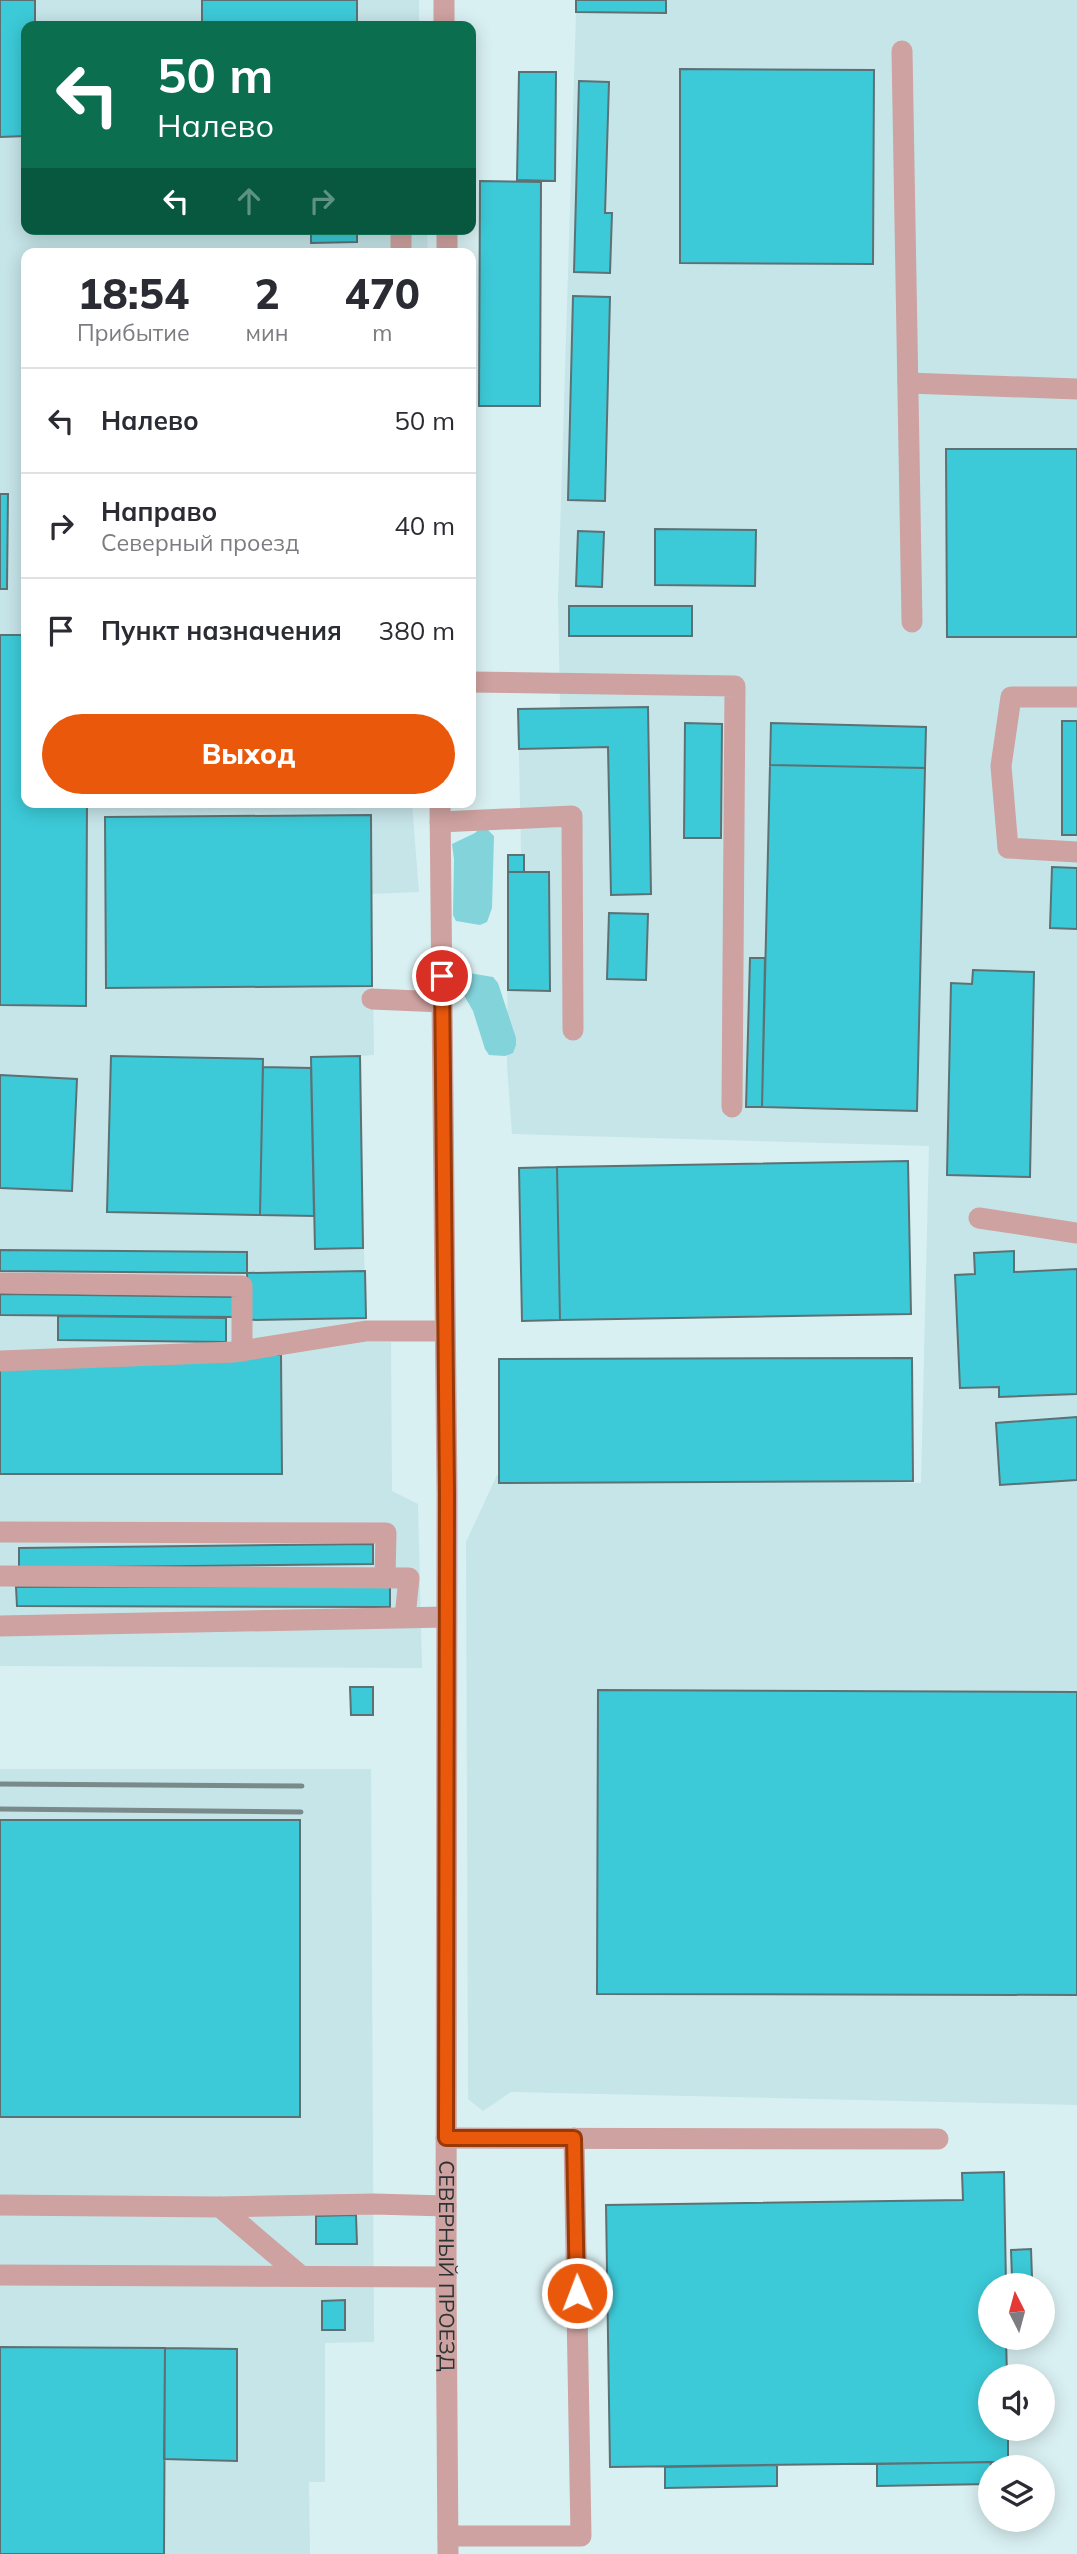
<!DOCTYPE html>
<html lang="ru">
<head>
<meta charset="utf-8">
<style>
	:root { --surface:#fff; --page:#f7f7f7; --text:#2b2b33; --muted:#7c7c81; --line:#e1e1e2; --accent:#ea580c }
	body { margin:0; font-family:Mulish,sans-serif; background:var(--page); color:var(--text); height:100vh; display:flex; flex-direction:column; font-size:26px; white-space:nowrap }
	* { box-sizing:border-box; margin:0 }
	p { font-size:23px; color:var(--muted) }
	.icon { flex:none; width:38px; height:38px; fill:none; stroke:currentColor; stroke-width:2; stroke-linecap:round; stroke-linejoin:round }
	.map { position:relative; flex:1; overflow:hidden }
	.side { position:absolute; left:21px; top:248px; width:455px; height:560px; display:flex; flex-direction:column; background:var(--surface); border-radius:14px; box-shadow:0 4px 18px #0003 }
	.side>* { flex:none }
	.top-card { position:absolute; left:21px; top:21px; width:455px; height:214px; border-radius:14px; box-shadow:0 4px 18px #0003; background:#0b6e4f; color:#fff; overflow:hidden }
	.needle { width:46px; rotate:354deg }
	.buttons { position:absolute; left:978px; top:2273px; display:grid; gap:14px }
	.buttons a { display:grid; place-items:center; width:77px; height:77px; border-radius:50%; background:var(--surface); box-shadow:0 4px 18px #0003; font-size:35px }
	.pin { position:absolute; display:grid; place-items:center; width:60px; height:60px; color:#fff; margin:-30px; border:4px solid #fff; border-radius:50%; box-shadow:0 2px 7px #0007 }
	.me { position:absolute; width:77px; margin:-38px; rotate:359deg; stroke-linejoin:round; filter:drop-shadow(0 0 5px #0008) }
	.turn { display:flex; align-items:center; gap:24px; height:147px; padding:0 21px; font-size:32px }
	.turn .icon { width:91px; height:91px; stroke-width:2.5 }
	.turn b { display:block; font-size:49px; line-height:60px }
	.lanes { display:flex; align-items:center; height:66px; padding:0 21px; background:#0003; justify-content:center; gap:35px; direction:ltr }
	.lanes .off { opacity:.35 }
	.eta { display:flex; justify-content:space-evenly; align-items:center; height:119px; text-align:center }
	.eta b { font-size:42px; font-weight:800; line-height:49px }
	.cta { display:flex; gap:14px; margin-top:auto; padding:14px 21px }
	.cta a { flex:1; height:80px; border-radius:42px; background:var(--accent); color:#fff; font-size:28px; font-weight:800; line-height:80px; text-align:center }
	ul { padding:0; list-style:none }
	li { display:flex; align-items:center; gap:21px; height:105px; padding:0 21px; border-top:2px solid var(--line) }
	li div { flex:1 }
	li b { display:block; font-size:26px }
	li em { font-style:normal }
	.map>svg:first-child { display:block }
	.built { fill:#c6e5e9 }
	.green { fill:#83d3db }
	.building { fill:#3ccad8; stroke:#5d7174; stroke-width:2 }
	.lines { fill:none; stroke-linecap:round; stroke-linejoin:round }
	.minor { stroke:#cea2a0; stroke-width:21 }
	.rail { stroke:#7a898a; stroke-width:5 }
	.route-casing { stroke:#983908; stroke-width:18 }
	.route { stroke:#ea580c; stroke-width:12 }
	.labels { text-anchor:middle; stroke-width:5; stroke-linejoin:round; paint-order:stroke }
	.street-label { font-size:21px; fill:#2a3233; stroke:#fff }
</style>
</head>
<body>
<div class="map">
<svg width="1077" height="2554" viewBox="0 0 1077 2554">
	<rect width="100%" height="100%" fill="#d9f0f2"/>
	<path class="built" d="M 0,0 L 419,0 L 419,26 L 26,26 L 26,229 L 427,229 L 428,254 L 26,254 L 26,803 L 412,803 L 419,892 L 372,894 L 374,1055 L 360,1056 L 366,1342 L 391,1342 L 392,1491 L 418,1504 L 422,1668 L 0,1666 Z
		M 666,0 L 1077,0 L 1077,2105 L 511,2092 L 483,2111 L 468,2099 L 466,1542 L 497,1475 L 921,1483 L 929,1146 L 512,1134 L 507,1066 L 508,855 L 521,855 L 518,709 L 560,708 L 558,598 L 576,12 Z
		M 0,1769 L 371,1769 L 374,2342 L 325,2343 L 325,2482 L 309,2482 L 310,2554 L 0,2554 Z"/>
	<path class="green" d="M 481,827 L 488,830 L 494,836 L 492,908 L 487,922 L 480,925 L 456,921 L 453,915 L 454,859 L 452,844 L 475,833 Z
		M 469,973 L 493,977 L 498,983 L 516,1038 L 516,1045 L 513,1053 L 505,1056 L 489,1055 L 485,1049 L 473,1011 L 457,983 Z"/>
	<path class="building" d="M 0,0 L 35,0 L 35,26 L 26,26 L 26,136 L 0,137 Z
		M 202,0 L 357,0 L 357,26 L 202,26 Z
		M 576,0 L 666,0 L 666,13 L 576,12 Z
		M 680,69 L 874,70 L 873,264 L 680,263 Z
		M 519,72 L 556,72 L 555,181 L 517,180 Z
		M 579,81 L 609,82 L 605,213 L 612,213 L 610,273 L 574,272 Z
		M 480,181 L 541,182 L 540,406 L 479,406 Z
		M 311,229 L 357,229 L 357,242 L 311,243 Z
		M 573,296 L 610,297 L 605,501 L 568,500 Z
		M 946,449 L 1077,449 L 1077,637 L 947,637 Z
		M 0,494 L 8,494 L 7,589 L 0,589 Z
		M 655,529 L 756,530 L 755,586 L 655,585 Z
		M 578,531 L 604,532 L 602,587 L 576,586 Z
		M 569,606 L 692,606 L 692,636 L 569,636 Z
		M 0,635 L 26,635 L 26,803 L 87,803 L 86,1006 L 0,1005 Z
		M 648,707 L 651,894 L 611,895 L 608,747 L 519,749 L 518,709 Z
		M 1062,721 L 1077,721 L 1077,835 L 1062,835 Z
		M 685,723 L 722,724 L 721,838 L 684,838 Z
		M 771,723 L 926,727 L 925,768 L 770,765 Z
		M 770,765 L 925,768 L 917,1111 L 762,1107 Z
		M 371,815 L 372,986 L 106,988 L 105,817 Z
		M 508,855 L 524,855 L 524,872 L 508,872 Z
		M 1052,867 L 1077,868 L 1077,929 L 1050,928 Z
		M 508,872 L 549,872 L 550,991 L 508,990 Z
		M 609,913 L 648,914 L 646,980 L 607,979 Z
		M 750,958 L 765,958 L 762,1107 L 746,1107 Z
		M 973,970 L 1034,972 L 1030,1177 L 947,1175 L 951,983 L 972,984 Z
		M 111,1056 L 263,1059 L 260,1215 L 107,1212 Z
		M 360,1056 L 363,1248 L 315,1249 L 311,1057 Z
		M 263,1067 L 311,1068 L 314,1216 L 260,1215 Z
		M 0,1075 L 77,1079 L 72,1191 L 0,1188 Z
		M 908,1161 L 911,1314 L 560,1320 L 557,1167 Z
		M 557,1167 L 560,1320 L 522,1321 L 519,1168 Z
		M 0,1250 L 247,1252 L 247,1273 L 0,1271 Z
		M 1014,1251 L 1014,1272 L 1077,1269 L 1077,1394 L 999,1397 L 999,1387 L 960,1388 L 955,1275 L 975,1274 L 974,1253 Z
		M 365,1271 L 366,1318 L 248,1320 L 247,1273 Z
		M 0,1294 L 237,1297 L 237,1317 L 0,1315 Z
		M 58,1316 L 226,1318 L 226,1342 L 58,1340 Z
		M 0,1355 L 281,1355 L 282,1474 L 0,1474 Z
		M 912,1358 L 913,1481 L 499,1483 L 499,1359 Z
		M 1077,1417 L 1077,1480 L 1000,1485 L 996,1423 Z
		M 373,1544 L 373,1564 L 19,1568 L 19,1548 Z
		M 390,1586 L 390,1607 L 17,1606 L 16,1587 Z
		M 350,1687 L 373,1687 L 373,1715 L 351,1715 Z
		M 598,1690 L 1077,1692 L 1077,1995 L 597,1994 Z
		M 0,1820 L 300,1820 L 300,2117 L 0,2117 Z
		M 1004,2172 L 1006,2286 L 990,2286 L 990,2338 L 1006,2338 L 1007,2376 L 990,2376 L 990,2429 L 1008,2429 L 1008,2462 L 610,2467 L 606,2205 L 963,2200 L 962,2173 Z
		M 356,2215 L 357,2244 L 316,2244 L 316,2216 Z
		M 1031,2249 L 1032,2277 L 1012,2278 L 1011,2250 Z
		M 345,2300 L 345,2330 L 322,2330 L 322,2301 Z
		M 0,2347 L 165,2348 L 164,2554 L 0,2554 Z
		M 165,2348 L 237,2349 L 237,2461 L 164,2459 Z
		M 991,2462 L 990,2484 L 877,2486 L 877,2464 Z
		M 777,2465 L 777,2486 L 665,2488 L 665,2467 Z"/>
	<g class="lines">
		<g class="minor">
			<path d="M 444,0 L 444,26"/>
			<path d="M 902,51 L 912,622"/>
			<path d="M 401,229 L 401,254"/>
			<path d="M 447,229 L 447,254"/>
			<path d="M 908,383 L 1077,389"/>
			<path d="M 471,682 L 735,686 L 732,1107"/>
			<path d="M 1077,697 L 1011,697 L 1001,766 L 1008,848 L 1077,852"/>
			<path id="s1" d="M 440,803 L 447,1494 L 446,2277 L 448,2554"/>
			<path d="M 440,822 L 572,816 L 573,1030"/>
			<path d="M 372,999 L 442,1002"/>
			<path d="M 979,1218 L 1077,1233"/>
			<path d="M 0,1283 L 242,1286 L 242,1351"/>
			<path d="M 0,1361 L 235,1352 L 366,1331 L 444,1331"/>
			<path d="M 0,1532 L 386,1533 L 385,1578"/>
			<path d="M 0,1576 L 409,1578 L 405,1617"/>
			<path d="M 0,1626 L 446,1617"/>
			<path d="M 446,2138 L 938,2139"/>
			<path d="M 0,2205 L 220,2207 L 301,2276"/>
			<path d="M 220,2207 L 374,2204 L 446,2206"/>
			<path d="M 0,2275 L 446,2277"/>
			<path d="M 448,2536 L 581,2536 L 574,2138"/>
		</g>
		<path class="rail" d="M 0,1784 L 302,1786
			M 0,1809 L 301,1812"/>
	</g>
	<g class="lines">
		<g class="route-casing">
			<path id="route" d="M 442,976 L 447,1494 L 446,2138 L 574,2138 L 577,2293"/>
		</g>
		<use href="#route" class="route"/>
	</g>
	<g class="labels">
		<g class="street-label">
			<text dy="7" stroke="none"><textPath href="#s1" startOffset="1463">СЕВЕРНЫЙ ПРОЕЗД</textPath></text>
		</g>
	</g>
</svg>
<div class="buttons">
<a><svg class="needle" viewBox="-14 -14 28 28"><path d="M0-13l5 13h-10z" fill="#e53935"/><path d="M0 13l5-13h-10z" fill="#7c7c81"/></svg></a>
<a><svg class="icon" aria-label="sound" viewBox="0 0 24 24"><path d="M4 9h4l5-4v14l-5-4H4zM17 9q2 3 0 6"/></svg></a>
<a><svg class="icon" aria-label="layers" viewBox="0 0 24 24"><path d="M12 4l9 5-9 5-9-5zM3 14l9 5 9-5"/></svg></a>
</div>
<div class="pin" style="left:442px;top:976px;background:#d93025"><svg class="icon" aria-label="arrive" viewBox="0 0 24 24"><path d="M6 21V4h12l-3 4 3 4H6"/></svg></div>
<svg class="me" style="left:577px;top:2293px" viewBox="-20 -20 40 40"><circle r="17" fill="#ea580c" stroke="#fff" stroke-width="3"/><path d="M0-11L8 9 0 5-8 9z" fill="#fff"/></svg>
<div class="top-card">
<div class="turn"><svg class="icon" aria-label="left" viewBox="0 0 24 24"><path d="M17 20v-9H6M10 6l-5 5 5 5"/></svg><div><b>50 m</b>Налево</div></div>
<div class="lanes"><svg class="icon" aria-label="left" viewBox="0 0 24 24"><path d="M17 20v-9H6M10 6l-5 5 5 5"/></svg><svg class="icon off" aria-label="ahead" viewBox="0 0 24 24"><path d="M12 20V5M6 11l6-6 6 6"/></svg><svg class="icon off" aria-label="right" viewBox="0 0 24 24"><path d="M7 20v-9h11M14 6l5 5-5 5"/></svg></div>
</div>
<section class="side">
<div class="eta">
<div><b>18:54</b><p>Прибытие</p></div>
<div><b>2</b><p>мин</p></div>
<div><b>470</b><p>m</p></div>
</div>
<ul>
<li><svg class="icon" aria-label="left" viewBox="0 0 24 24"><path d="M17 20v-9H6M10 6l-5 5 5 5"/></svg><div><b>Налево</b></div><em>50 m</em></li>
<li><svg class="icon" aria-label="right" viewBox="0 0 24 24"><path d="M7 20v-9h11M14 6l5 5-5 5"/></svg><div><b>Направо</b><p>Северный проезд</p></div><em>40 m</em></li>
<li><svg class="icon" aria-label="arrive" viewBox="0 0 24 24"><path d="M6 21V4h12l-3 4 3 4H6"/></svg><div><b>Пункт назначения</b></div><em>380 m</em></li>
</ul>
<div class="cta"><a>Выход</a></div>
</section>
</div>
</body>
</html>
